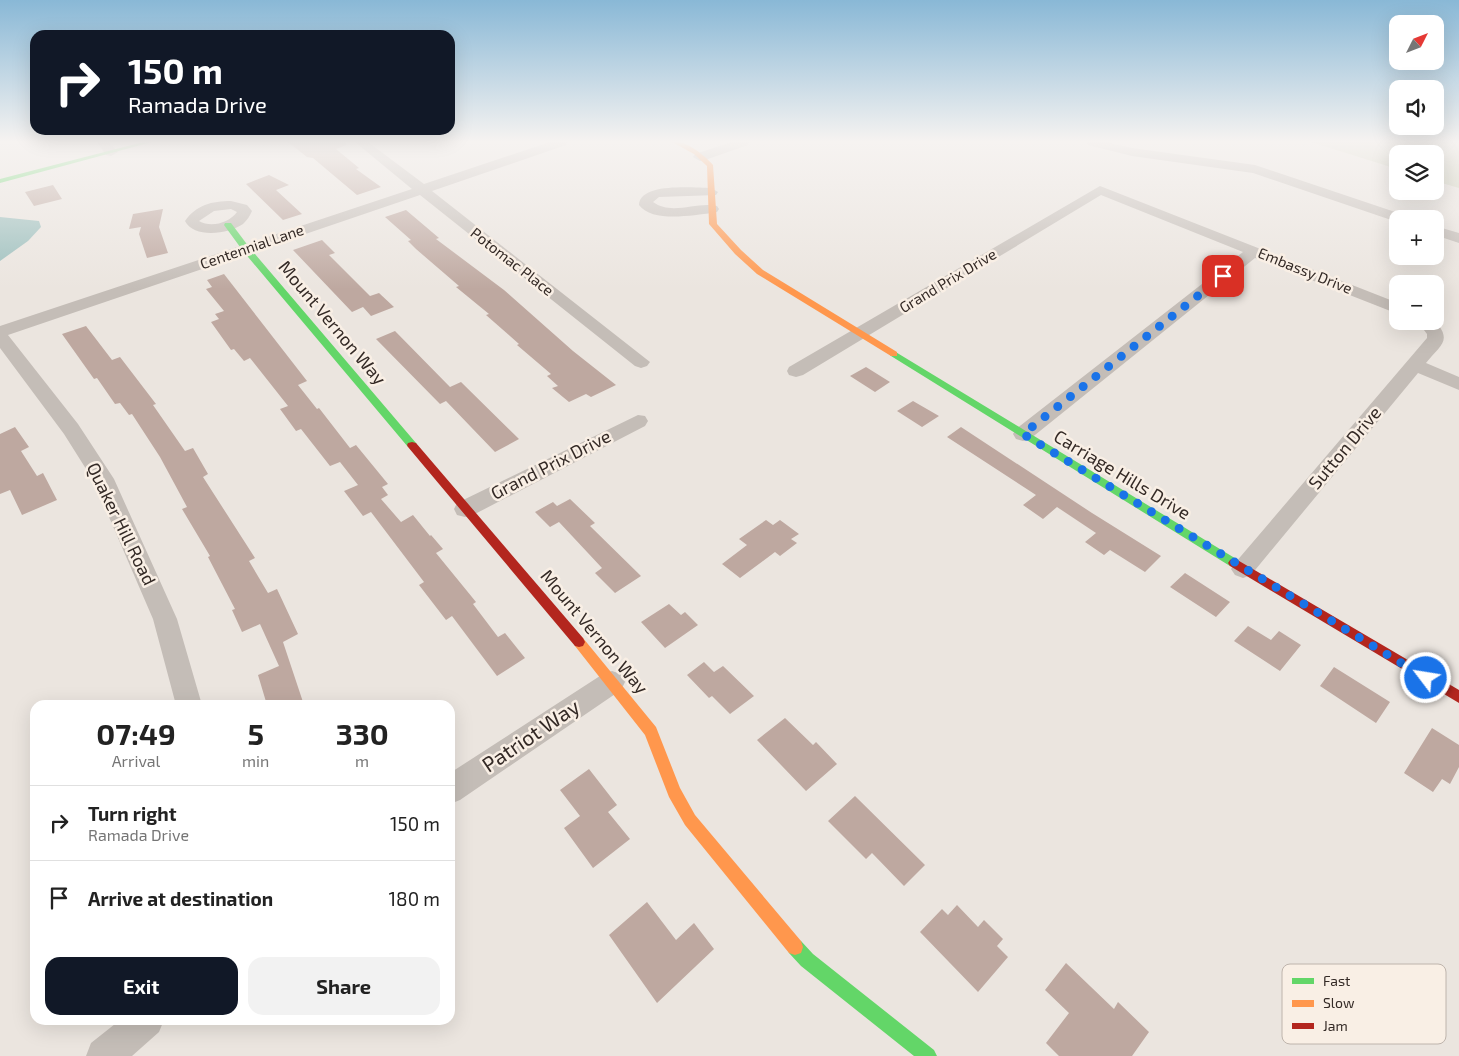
<!DOCTYPE html>
<html lang="en">
<head>
<meta charset="utf-8">
<style>
	:root { --surface:#fff; --page:#f2f2f2; --text:#222; --muted:#767676; --line:#e0e0e0; --accent:#111827 }
	body { margin:0; font-family:"Exo 2",sans-serif; background:var(--page); color:var(--text); height:100vh; display:flex; flex-direction:column; font-size:19px; white-space:nowrap }
	* { box-sizing:border-box; margin:0 }
	p { font-size:16px; color:var(--muted) }
	.icon { flex:none; width:28px; height:28px; fill:none; stroke:currentColor; stroke-width:2; stroke-linecap:round; stroke-linejoin:round }
	.map { position:relative; flex:1; overflow:hidden }
	.panel { position:absolute; left:30px; top:700px; width:425px; height:325px; display:flex; flex-direction:column; background:var(--surface); border-radius:15px; box-shadow:0 5px 20px #0002 }
	.panel>* { flex:none }
	.guide { position:absolute; left:30px; top:30px; width:425px; height:105px; border-radius:15px; box-shadow:0 5px 20px #0002; background:#111827; color:#fff; overflow:hidden }
	.needle { width:32px; rotate:48deg }
	.fabs { position:absolute; left:1389px; top:15px; display:grid; gap:10px }
	.fabs a { display:grid; place-items:center; width:55px; height:55px; border-radius:10px; background:var(--surface); box-shadow:0 5px 20px #0002; font-size:25px }
	.pin { position:absolute; display:grid; place-items:center; width:42px; height:42px; color:#fff; margin:-21px; border-radius:10px; box-shadow:0 2px 8px #0006 }
	.me { position:absolute; width:55px; margin:-28px; rotate:301deg; stroke-linejoin:round; filter:drop-shadow(0 0 4px #0008) }
	.turn { display:flex; align-items:center; gap:18px; height:105px; padding:0 15px; font-size:22px }
	.turn .icon { width:65px; height:65px; stroke-width:2.5 }
	.turn b { display:block; font-size:35px; line-height:42px }
	.eta { display:flex; justify-content:space-evenly; align-items:center; height:85px; text-align:center }
	.eta b { font-size:30px; font-weight:700; line-height:35px }
	.button { display:flex; gap:10px; margin-top:auto; padding:10px 15px }
	.button a { flex:1; height:58px; border-radius:15px; background:var(--accent); color:#fff; font-size:20px; font-weight:700; line-height:58px; text-align:center }
	.button a+a { background:var(--page); color:var(--text) }
	ul { padding:0; list-style:none }
	li { display:flex; align-items:center; gap:15px; height:75px; padding:0 15px; border-top:1px solid var(--line) }
	li div { flex:1 }
	li b { display:block; font-size:19px }
	li em { font-style:normal }
	.map>svg:first-child { display:block }
	.green { fill:#cdd0b8 }
	.water { fill:#9abebc }
	.building { fill:#bea8a0 }
	.lines { fill:none; stroke-linecap:round; stroke-linejoin:round }
	.street { fill:#c4bdb7; fill-rule:evenodd }
	.fast { fill:#63d668; fill-rule:evenodd }
	.slow { fill:#ff974d; fill-rule:evenodd }
	.jam { fill:#b3261e; fill-rule:evenodd }
	.route { stroke:#1a73e8; stroke-width:9; stroke-dasharray:0 16.2 }
	.labels { text-anchor:middle; stroke-width:5; stroke-linejoin:round; paint-order:stroke }
	.far-street-label { font-size:15px; fill:#342a26; stroke:#f9efe5 }
	.street-label { font-size:18px; fill:#342a26; stroke:#f9efe5 }
	.near-street-label { font-size:21px; fill:#342a26; stroke:#f9efe5 }
	.key { fill:#f9efe5; stroke:#beb4ac; stroke-width:1 }
	.key-label { font-size:14px; fill:#342a26 }
</style>
</head>
<body>
<div class="map">
<svg width="1459" height="1056" viewBox="0 0 1459 1056">
	<rect width="100%" height="100%" fill="#ebe5df"/>
	<path class="green" d="M 1311,142 L 1459,142 L 1459,188 L 1435,181 L 1435,154 L 1398,154 L 1397,169 Z"/>
	<path class="water" d="M 0,217 L 39,221 L 41,227 L 28,241 L 0,261 Z"/>
	<path class="building" d="M 288,142 L 345,142 L 346,145 L 336,149 L 359,168 L 356,169 L 381,187 L 357,195 L 313,158 L 307,157 Z
		M 269,175 L 289,185 L 276,190 L 302,214 L 283,220 L 246,184 Z
		M 53,185 L 62,199 L 34,206 L 25,192 Z
		M 163,209 L 159,227 L 168,253 L 147,258 L 139,234 L 141,227 L 129,229 L 133,214 Z
		M 406,210 L 439,238 L 436,239 L 504,290 L 573,351 L 616,385 L 591,397 L 586,394 L 569,402 L 552,388 L 558,386 L 547,376 L 551,374 L 517,345 L 519,344 L 486,315 L 489,314 L 456,287 L 459,286 L 416,249 L 408,241 L 411,240 L 385,217 Z
		M 322,240 L 335,253 L 329,255 L 370,296 L 379,293 L 394,307 L 371,316 L 363,307 L 352,312 L 293,250 Z
		M 224,274 L 307,381 L 298,385 L 317,409 L 319,408 L 350,448 L 356,445 L 388,484 L 382,487 L 388,495 L 381,499 L 401,522 L 413,515 L 430,536 L 431,535 L 443,549 L 436,553 L 476,602 L 473,604 L 498,637 L 505,633 L 525,658 L 497,676 L 452,616 L 446,620 L 419,585 L 424,582 L 371,512 L 363,516 L 344,491 L 358,485 L 340,462 L 330,466 L 301,429 L 296,431 L 280,409 L 288,406 L 250,358 L 244,361 L 234,349 L 231,350 L 211,322 L 219,319 L 215,314 L 224,311 L 206,289 L 212,287 L 207,280 Z
		M 86,326 L 112,360 L 120,357 L 156,404 L 153,405 L 185,451 L 193,448 L 208,474 L 203,477 L 255,558 L 249,561 L 268,593 L 277,589 L 298,634 L 283,642 L 304,705 L 267,705 L 258,675 L 279,666 L 260,624 L 242,632 L 232,610 L 235,609 L 208,557 L 210,556 L 182,509 L 187,507 L 160,457 L 132,414 L 129,415 L 120,403 L 115,404 L 97,378 L 94,379 L 62,334 Z
		M 395,331 L 450,387 L 461,382 L 519,439 L 495,452 L 446,401 L 440,404 L 376,339 Z
		M 866,367 L 890,382 L 875,392 L 850,376 Z
		M 913,401 L 939,416 L 922,427 L 897,411 Z
		M 15,427 L 29,447 L 21,451 L 37,476 L 43,473 L 57,500 L 22,515 L 10,490 L 0,494 L 0,434 Z
		M 961,427 L 1092,513 L 1161,556 L 1145,572 L 1110,550 L 1104,555 L 1085,542 L 1096,533 L 1057,507 L 1043,519 L 1023,505 L 1036,495 L 947,437 Z
		M 570,499 L 595,523 L 590,526 L 641,576 L 615,593 L 595,573 L 602,568 L 559,522 L 550,527 L 535,512 L 553,502 L 557,506 Z
		M 766,520 L 773,525 L 780,520 L 799,534 L 791,539 L 797,543 L 780,556 L 775,552 L 740,578 L 722,564 L 747,545 L 739,539 Z
		M 1185,573 L 1230,602 L 1216,617 L 1170,587 Z
		M 669,604 L 681,615 L 685,612 L 698,625 L 665,648 L 641,622 Z
		M 1248,626 L 1271,640 L 1279,631 L 1301,645 L 1280,671 L 1234,641 Z
		M 704,662 L 714,672 L 723,666 L 754,696 L 730,714 L 712,696 L 709,698 L 687,675 Z
		M 1334,667 L 1390,702 L 1376,723 L 1320,686 Z
		M 785,718 L 813,745 L 816,742 L 837,764 L 806,791 L 757,740 Z
		M 1432,728 L 1459,745 L 1459,767 L 1450,784 L 1442,779 L 1433,792 L 1404,773 Z
		M 589,769 L 617,805 L 608,812 L 630,839 L 593,868 L 564,828 L 580,816 L 560,790 Z
		M 855,796 L 925,865 L 904,886 L 872,853 L 866,859 L 828,821 Z
		M 647,902 L 676,940 L 694,923 L 714,949 L 657,1003 L 609,935 Z
		M 957,905 L 978,927 L 984,920 L 1003,939 L 997,946 L 1008,957 L 978,992 L 920,932 L 942,909 L 948,915 Z
		M 1066,963 L 1114,1009 L 1118,1002 L 1149,1032 L 1132,1056 L 1059,1056 L 1046,1043 L 1069,1013 L 1045,990 Z"/>
	<g class="lines">
		<path class="street" d="M 97,142 L 109,142 L 118,152 L 111,156 L 106,155 Z
			M 355,142 L 368,142 L 424,184 L 550,142 L 567,142 L 566,145 L 432,191 L 650,362 L 647,366 L 641,368 L 635,366 L 420,195 L 8,335 L 78,424 L 114,479 L 177,619 L 202,705 L 176,705 L 153,619 L 93,480 L 64,434 L 0,348 L 0,326 L 412,189 Z
			M 732,142 L 749,142 L 748,145 L 705,160 L 700,161 L 693,157 L 695,154 Z
			M 1087,142 L 1106,142 L 1132,148 L 1255,165 L 1407,216 L 1409,219 L 1398,219 L 1397,222 L 1253,173 L 1132,156 L 1088,145 Z
			M 1100,186 L 1398,303 L 1398,314 L 1255,258 L 1030,439 L 1023,441 L 1016,439 L 1013,434 L 1016,429 L 1243,252 L 1101,195 L 803,375 L 796,377 L 789,375 L 787,371 L 789,367 Z
			M 711,188 L 718,192 L 716,195 L 659,197 L 653,202 C 672,216 697,201 717,206 L 719,209 L 717,212 L 712,213 C 693,215 652,223 639,205 C 640,182 694,188 711,188 Z
			M 231,201 L 247,205 L 252,211 C 250,216 247,220 243,224 C 229,234 194,239 185,221 C 196,205 212,201 231,201 ZM 231,209 L 237,212 C 229,223 211,228 199,221 L 214,211 Z
			M 1435,226 L 1459,233 L 1459,243 L 1435,235 Z
			M 1417,321 L 1435,321 C 1453,341 1440,345 1426,363 L 1459,377 L 1459,390 L 1418,373 L 1251,575 L 1243,578 L 1235,575 L 1231,569 L 1235,563 L 1427,338 L 1427,334 Z
			M 638,415 L 645,416 L 648,421 L 645,426 L 473,515 L 465,517 L 457,515 L 454,509 L 457,503 Z
			M 612,671 L 621,674 L 625,682 L 621,690 L 460,800 L 450,804 L 450,773 L 603,674 Z
			M 120,1020 L 164,1020 L 159,1032 L 132,1056 L 86,1056 L 91,1043 Z"/>
		<path class="fast" d="M 143,142 L 152,142 L 0,183 L 0,179 Z
			M 225,223 L 231,223 L 249,247 L 416,443 L 417,445 L 416,447 L 408,447 L 243,251 L 224,225 Z
			M 894,351 L 1238,560 L 1240,563 L 1238,566 L 1230,566 L 891,356 L 889,354 Z
			M 795,939 L 801,941 L 813,954 L 934,1050 L 937,1056 L 914,1056 L 801,966 L 789,953 L 787,947 L 789,941 Z"/>
		<path class="slow" d="M 672,142 C 686,140 704,155 713,165 L 717,224 L 741,250 L 763,270 L 897,352 L 897,356 L 891,356 L 757,274 L 735,254 L 709,224 L 707,166 L 694,154 Z
			M 579,637 L 583,638 L 656,727 L 680,788 L 695,815 L 801,941 L 803,947 L 801,953 L 795,955 L 789,953 L 685,825 L 669,797 L 645,735 L 575,646 L 573,642 L 575,638 Z"/>
		<path class="jam" d="M 412,442 L 416,443 L 583,638 L 585,642 L 583,646 L 579,647 L 575,646 L 408,447 L 407,445 L 408,443 Z
			M 1234,558 L 1459,690 L 1459,703 L 1230,566 L 1228,563 L 1230,560 Z"/>
	</g>
	<linearGradient id="sky" x2="0" y2="1"><stop stop-color="#89b8d6"/><stop offset="0.49" stop-color="#f6f3f1"/><stop offset="1" stop-color="#f6f3f1" stop-opacity="0"/></linearGradient>
	<rect width="1459" height="289" fill="url(#sky)"/>
	<g class="lines">
		<path class="route" d="M 1223,276 L 1023,434 L 1426,678"/>
	</g>
	<g class="labels">
		<g class="far-street-label">
			<text transform="translate(252 247) rotate(-19)" y="5">Centennial Lane</text>
			<text transform="translate(512 262) rotate(38)" y="5">Potomac Place</text>
			<text transform="translate(1305 271) rotate(22)" y="5">Embassy Drive</text>
			<text transform="translate(948 281) rotate(-31)" y="5">Grand Prix Drive</text>
		</g>
		<g class="street-label">
			<text transform="translate(332 323) rotate(50)" y="6">Mount Vernon Way</text>
			<text transform="translate(1345 448) rotate(-50)" y="6">Sutton Drive</text>
			<text transform="translate(551 465) rotate(-27)" y="6">Grand Prix Drive</text>
			<text transform="translate(1122 475) rotate(31)" y="6">Carriage Hills Drive</text>
			<text transform="translate(121 524) rotate(64)" y="6">Quaker Hill Road</text>
			<text transform="translate(594 632) rotate(50)" y="6">Mount Vernon Way</text>
		</g>
		<g class="near-street-label">
			<text transform="translate(531 736) rotate(-34)" y="7">Patriot Way</text>
		</g>
	</g>
	<rect x="1282" y="964" width="164" height="80" rx="8" class="key"/>
	<rect x="1292" y="978" width="22" height="6" fill="#63d668"/>
	<rect x="1292" y="1000" width="22" height="7" fill="#ff974d"/>
	<rect x="1292" y="1023" width="22" height="6" fill="#b3261e"/>
	<g class="key-label">
		<text x="1323" y="986">Fast</text>
		<text x="1323" y="1008">Slow</text>
		<text x="1323" y="1031">Jam</text>
	</g>
</svg>
<div class="fabs">
<a><svg class="needle" viewBox="-14 -14 28 28"><path d="M0-13l5 13h-10z" fill="#e53935"/><path d="M0 13l5-13h-10z" fill="#767676"/></svg></a>
<a><svg class="icon" aria-label="sound" viewBox="0 0 24 24"><path d="M4 9h4l5-4v14l-5-4H4zM17 9q2 3 0 6"/></svg></a>
<a><svg class="icon" aria-label="layers" viewBox="0 0 24 24"><path d="M12 4l9 5-9 5-9-5zM3 14l9 5 9-5"/></svg></a>
<a>+</a>
<a>−</a>
</div>
<div class="pin" style="left:1223px;top:276px;background:#d93025"><svg class="icon" aria-label="arrive" viewBox="0 0 24 24"><path d="M6 21V4h12l-3 4 3 4H6"/></svg></div>
<svg class="me" style="left:1426px;top:678px" viewBox="-20 -20 40 40"><circle r="17" fill="#1a73e8" stroke="#fff" stroke-width="3"/><path d="M0-11L8 9 0 5-8 9z" fill="#fff"/></svg>
<div class="guide">
<div class="turn"><svg class="icon" aria-label="right" viewBox="0 0 24 24"><path d="M7 20v-9h11M14 6l5 5-5 5"/></svg><div><b>150 m</b>Ramada Drive</div></div>
</div>
<section class="panel">
<div class="eta">
<div><b>07:49</b><p>Arrival</p></div>
<div><b>5</b><p>min</p></div>
<div><b>330</b><p>m</p></div>
</div>
<ul>
<li><svg class="icon" aria-label="right" viewBox="0 0 24 24"><path d="M7 20v-9h11M14 6l5 5-5 5"/></svg><div><b>Turn right</b><p>Ramada Drive</p></div><em>150 m</em></li>
<li><svg class="icon" aria-label="arrive" viewBox="0 0 24 24"><path d="M6 21V4h12l-3 4 3 4H6"/></svg><div><b>Arrive at destination</b></div><em>180 m</em></li>
</ul>
<div class="button"><a>Exit</a><a>Share</a></div>
</section>
</div>
</body>
</html>
